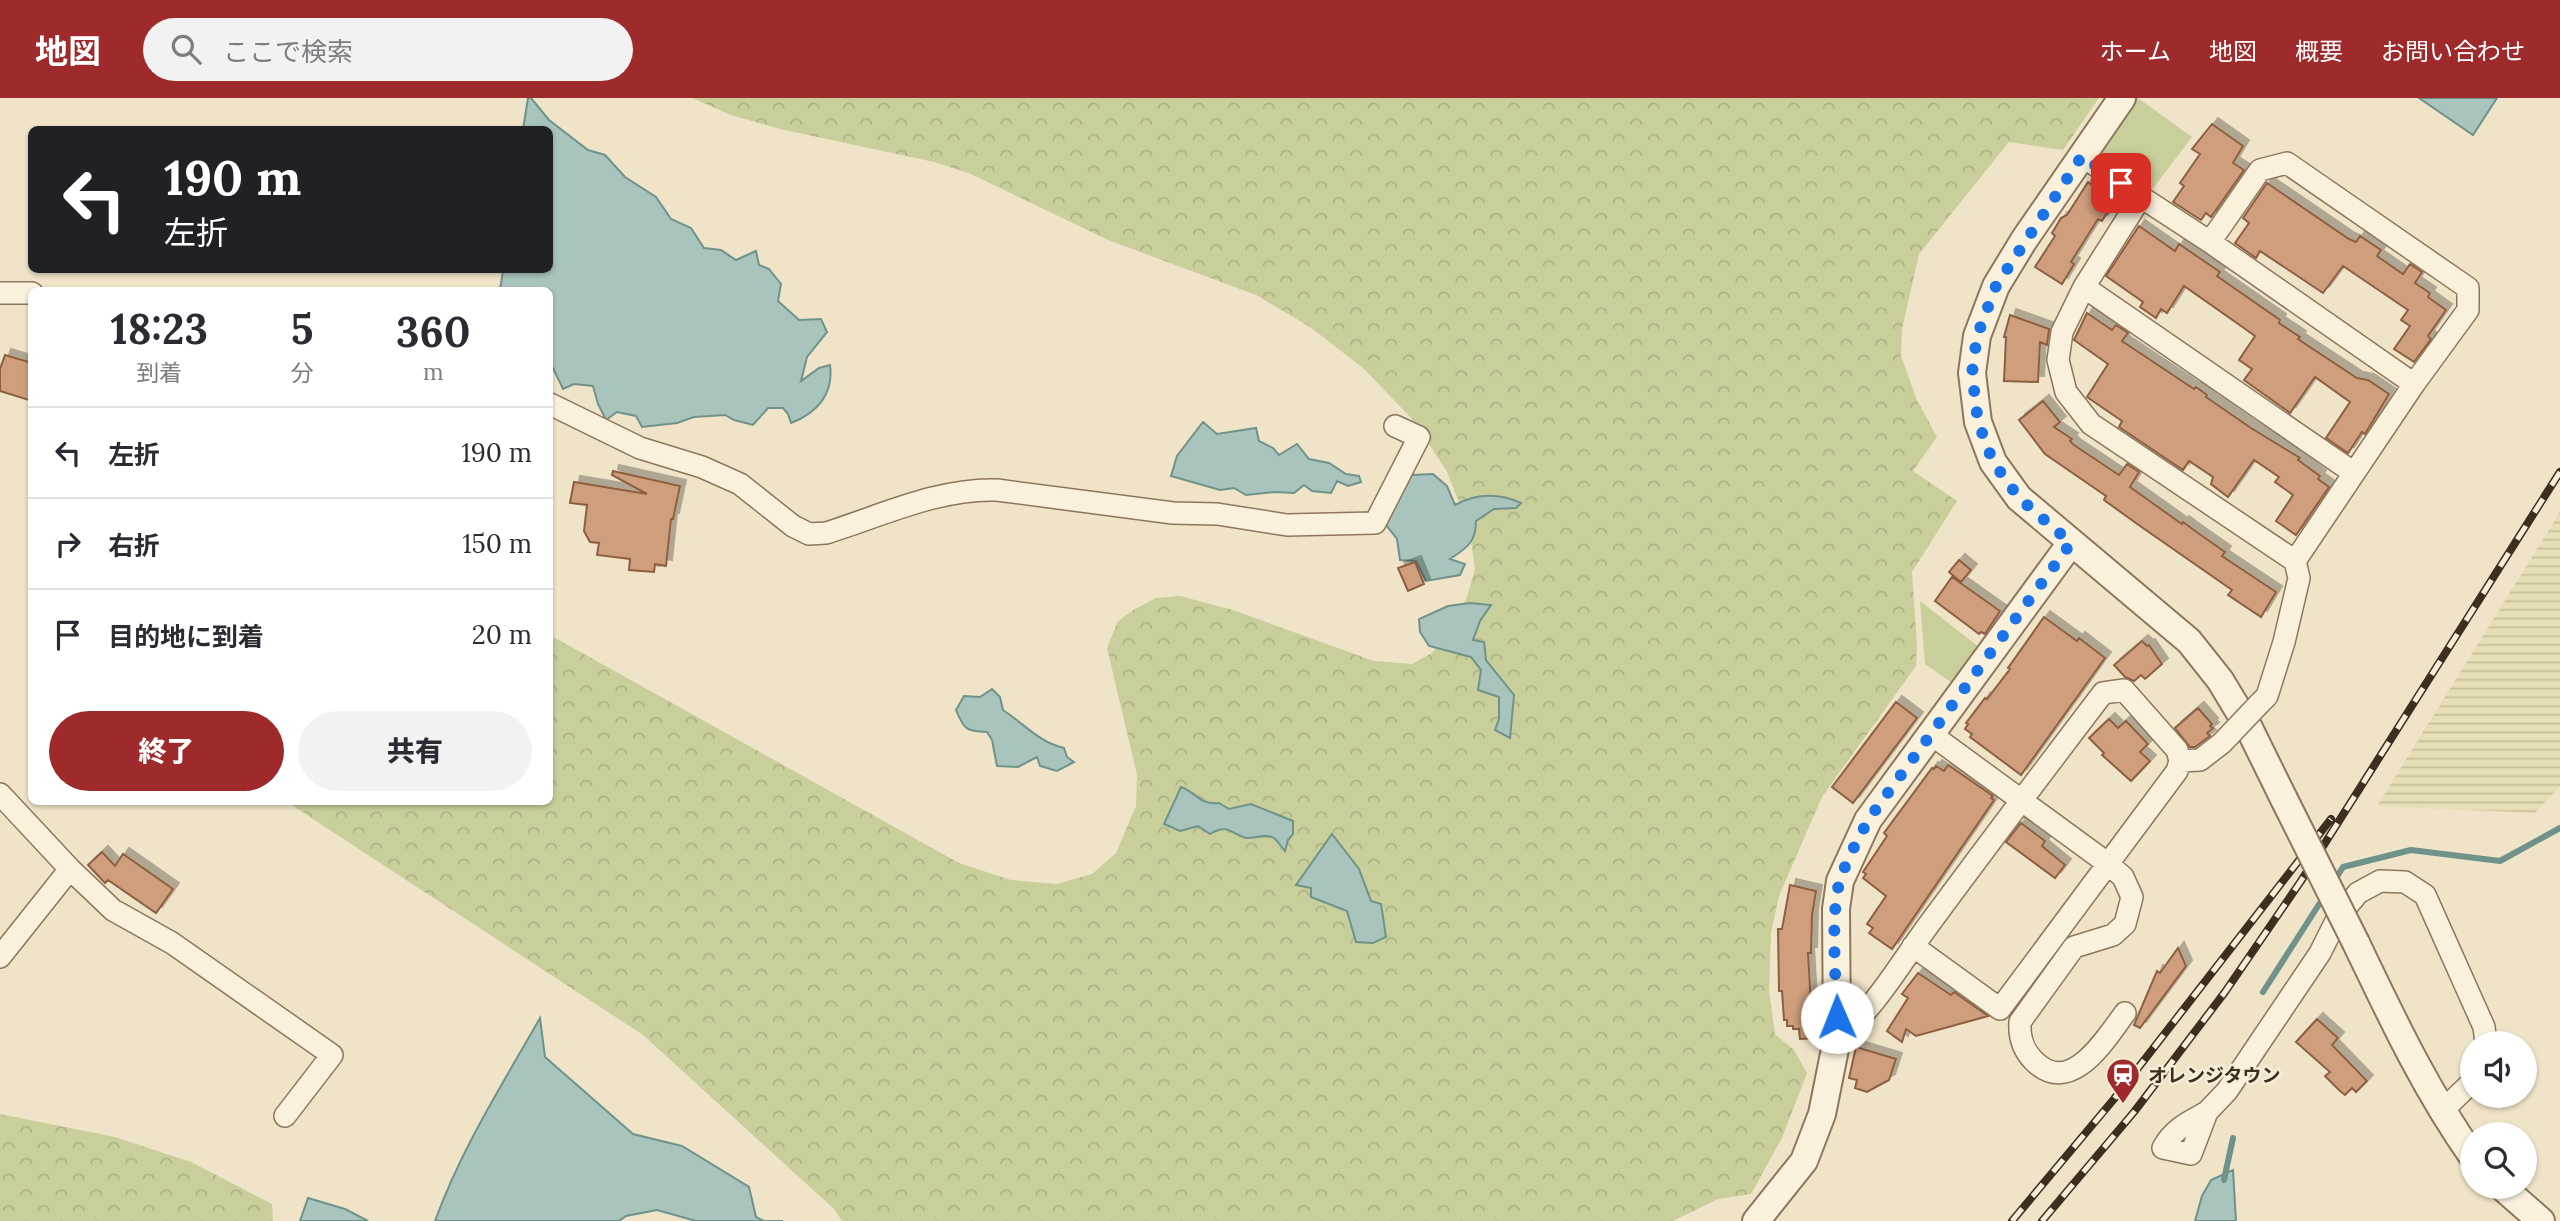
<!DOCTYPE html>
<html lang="ja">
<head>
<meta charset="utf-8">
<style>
	:root { --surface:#fff; --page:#f2f2f3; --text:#2b2b33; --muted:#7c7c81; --line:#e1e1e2; --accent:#9e2a2b }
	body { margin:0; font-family:Lora,"Noto Sans JP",serif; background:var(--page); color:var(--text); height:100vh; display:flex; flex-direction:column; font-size:26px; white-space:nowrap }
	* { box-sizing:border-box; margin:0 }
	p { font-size:23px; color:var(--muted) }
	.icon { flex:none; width:38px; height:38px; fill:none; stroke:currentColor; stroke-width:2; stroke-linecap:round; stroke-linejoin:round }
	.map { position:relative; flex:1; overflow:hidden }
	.sheet { position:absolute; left:28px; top:189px; width:525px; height:518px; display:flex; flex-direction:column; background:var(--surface); border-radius:10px; box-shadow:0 2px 5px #0004 }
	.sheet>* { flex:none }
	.hud { position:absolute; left:28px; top:28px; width:525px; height:147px; border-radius:10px; box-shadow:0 2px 5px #0004; background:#202124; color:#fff; overflow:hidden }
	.tools { position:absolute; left:2460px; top:933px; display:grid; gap:14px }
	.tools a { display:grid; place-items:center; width:77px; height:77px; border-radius:50%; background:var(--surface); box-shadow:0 2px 5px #0004; font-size:35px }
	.pin { position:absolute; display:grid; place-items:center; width:60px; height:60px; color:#fff; margin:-30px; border-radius:14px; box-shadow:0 4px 10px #0006 }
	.me { position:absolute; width:77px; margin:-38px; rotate:359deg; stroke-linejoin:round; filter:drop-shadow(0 0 5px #0008) }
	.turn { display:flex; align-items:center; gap:24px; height:147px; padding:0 21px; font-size:32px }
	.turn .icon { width:91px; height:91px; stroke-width:2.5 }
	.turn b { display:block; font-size:49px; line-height:60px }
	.eta { display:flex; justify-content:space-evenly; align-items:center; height:119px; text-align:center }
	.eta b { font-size:42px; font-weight:800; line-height:49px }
	.action { display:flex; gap:14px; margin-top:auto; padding:14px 21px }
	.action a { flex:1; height:80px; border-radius:42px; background:var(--accent); color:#fff; font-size:28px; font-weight:800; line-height:80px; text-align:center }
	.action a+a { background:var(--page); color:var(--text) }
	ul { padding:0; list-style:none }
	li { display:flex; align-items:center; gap:21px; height:91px; padding:0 21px; border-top:2px solid var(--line) }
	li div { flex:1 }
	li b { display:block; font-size:26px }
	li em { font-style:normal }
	header { display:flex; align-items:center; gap:42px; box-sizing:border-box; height:98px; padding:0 35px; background:var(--accent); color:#fff }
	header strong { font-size:33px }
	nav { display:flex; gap:38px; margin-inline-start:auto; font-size:24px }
	.search { width:490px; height:63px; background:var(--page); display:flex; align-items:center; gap:18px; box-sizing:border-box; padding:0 24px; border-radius:38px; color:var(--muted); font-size:26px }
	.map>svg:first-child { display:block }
	.farmland { fill:url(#farmland-rules) }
	.green { fill:#c9cf9b }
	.forest { fill:url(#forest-crowns) }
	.water { fill:#a9c4bc; stroke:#6f938a; stroke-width:2 }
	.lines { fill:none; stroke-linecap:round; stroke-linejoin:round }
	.stream { stroke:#6f938a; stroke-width:6 }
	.building { fill:#cf9f7d; stroke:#8d5f41; stroke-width:2; filter:url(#shadow) }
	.minor-casing { stroke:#8d765c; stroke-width:24 }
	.tertiary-casing { stroke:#8d765c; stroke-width:30 }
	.minor { stroke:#faf1dc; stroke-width:21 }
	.tertiary { stroke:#faf1dc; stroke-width:26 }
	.rail-casing { stroke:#3d2e20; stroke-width:8 }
	.rail { stroke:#f7eed8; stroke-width:5; stroke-dasharray:16; stroke-linecap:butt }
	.minor-bridge-casing { stroke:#8d765c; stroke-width:24; stroke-linecap:butt }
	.tertiary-bridge-casing { stroke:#8d765c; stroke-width:30; stroke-linecap:butt }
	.minor-bridge { stroke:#faf1dc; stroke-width:21 }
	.tertiary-bridge { stroke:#faf1dc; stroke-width:26 }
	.route { stroke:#1a73e8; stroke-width:12; stroke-dasharray:0 21.6 }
	.labels { text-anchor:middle; stroke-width:5; stroke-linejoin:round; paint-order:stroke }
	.poi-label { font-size:19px; font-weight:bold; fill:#3d2e20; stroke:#f7eed8; text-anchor:start }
</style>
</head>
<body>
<header>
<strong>地図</strong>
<div class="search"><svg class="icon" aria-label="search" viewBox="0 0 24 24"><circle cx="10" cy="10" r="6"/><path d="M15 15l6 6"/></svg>ここで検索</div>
<nav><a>ホーム</a><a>地図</a><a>概要</a><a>お問い合わせ</a></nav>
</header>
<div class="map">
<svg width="2560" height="1123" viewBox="0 0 2560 1123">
	<defs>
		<pattern id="farmland-rules" width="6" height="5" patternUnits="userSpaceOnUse" patternTransform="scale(1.75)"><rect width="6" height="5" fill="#e6deb5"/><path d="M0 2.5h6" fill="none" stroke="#c6bf9b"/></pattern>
		<pattern id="forest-crowns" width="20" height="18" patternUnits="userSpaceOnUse" patternTransform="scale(1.75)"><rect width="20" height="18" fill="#c9cf9b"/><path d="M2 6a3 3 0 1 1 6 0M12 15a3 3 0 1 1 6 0" fill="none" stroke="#aeb285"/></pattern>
		<filter id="shadow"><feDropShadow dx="6" dy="-6" stdDeviation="0" flood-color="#0004"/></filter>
	</defs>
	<rect width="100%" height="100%" fill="#f0e4c8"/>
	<path class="farmland" d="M 2560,414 L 2560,688 L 2535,715 L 2377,708 Z"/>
	<path class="green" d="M 2134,0 L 2138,0 L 2192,39 L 2151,93 L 2095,56 Z
		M 1920,503 L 1979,549 L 1952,585 L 1925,566 Z"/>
	<path class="forest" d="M 692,0 L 2099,0 L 2063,52 L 2009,44 L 1919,156 L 1902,231 L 1901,258 L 1917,302 L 1937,339 L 1913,373 L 1957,403 L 1912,474 L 1917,547 L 1916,568 L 1822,699 L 1779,798 L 1771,835 L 1769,893 L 1775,936 L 1794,952 L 1807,975 L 1782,1040 L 1751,1096 L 1718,1101 L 1673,1123 L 842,1123 L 834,1111 L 643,937 L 287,704 L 550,704 L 550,537 L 959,765 L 1011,782 L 1057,786 L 1092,776 L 1116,755 L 1136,708 L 1137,677 L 1107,550 L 1118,523 L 1135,511 L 1156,500 L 1180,498 L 1233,512 L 1374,563 L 1412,566 L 1432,555 L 1450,531 L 1467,499 L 1475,471 L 1469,429 L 1447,374 L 1414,323 L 1363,270 L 1310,229 L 1256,197 L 1108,142 L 971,76 L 934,64 L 780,31 L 731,17 Z
		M 0,1016 L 115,1039 L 191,1064 L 272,1106 L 273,1123 L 0,1123 Z"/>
	<path class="water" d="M 528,0 L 531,0 L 549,22 L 588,52 L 605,57 L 625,79 L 656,99 L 671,121 L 691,130 L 704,150 L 721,152 L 736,162 L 756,153 L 759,167 L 769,171 L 781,186 L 778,203 L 799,222 L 821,221 L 827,234 L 807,259 L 801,283 L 819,270 L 830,267 C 834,296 817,315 791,325 L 788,316 L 783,310 L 768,310 L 753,327 L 734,322 L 725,317 L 694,319 L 677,325 L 642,329 L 636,318 L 617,314 L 606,322 L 598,306 L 593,288 L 574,286 L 563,291 L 550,264 L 550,192 L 500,192 L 503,172 L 550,172 L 550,32 L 523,31 Z
		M 2419,0 L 2497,0 L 2473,37 Z
		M 1203,324 L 1217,336 L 1256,330 L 1259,343 L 1273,350 L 1279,357 L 1297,346 L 1309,361 L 1329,365 L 1346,376 L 1359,378 L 1361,384 L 1348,388 L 1337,383 L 1331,395 L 1312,393 L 1304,387 L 1294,395 L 1275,394 L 1246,397 L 1234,390 L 1220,392 L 1171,378 L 1177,358 Z
		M 1433,376 L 1447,388 L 1455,407 C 1477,395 1499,395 1521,405 L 1516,410 L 1494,411 L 1476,423 C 1476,444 1467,450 1450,461 L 1465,466 L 1460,477 L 1426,483 L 1416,463 L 1400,462 L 1397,441 L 1386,427 L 1411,377 Z
		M 1470,505 L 1491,507 L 1480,523 L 1473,542 L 1484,544 L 1486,562 L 1514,597 L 1510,640 L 1495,632 L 1499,621 L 1499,599 L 1478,592 L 1481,572 L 1471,559 L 1429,548 L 1420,534 L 1419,521 L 1448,508 Z
		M 992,591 L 1000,599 L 1003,612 C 1023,625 1040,645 1064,650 L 1067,659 L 1074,664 L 1057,673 L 1040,668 L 1037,659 L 1018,669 L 997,668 L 992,642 L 987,634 C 966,633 964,632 956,612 L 964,598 L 980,599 Z
		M 1181,689 C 1196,694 1199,707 1219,705 L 1229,711 L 1251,706 L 1293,723 L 1293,736 L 1288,742 L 1285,753 C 1282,750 1278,743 1274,740 C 1265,735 1255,741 1246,740 C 1231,736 1228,725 1210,736 L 1198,728 L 1180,733 L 1164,726 Z
		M 1332,736 L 1359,771 L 1371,803 L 1381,806 L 1386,839 L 1373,845 L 1356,844 L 1347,813 L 1311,799 L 1311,790 L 1296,787 Z
		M 540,920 L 545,959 L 633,1036 L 682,1048 L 749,1089 L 756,1119 L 764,1123 L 783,1123 L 696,1123 L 657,1112 L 626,1118 L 619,1123 L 435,1123 C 461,1051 502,987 540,920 Z
		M 2233,1072 L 2236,1123 L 2195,1123 L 2202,1098 L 2211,1082 Z
		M 308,1100 L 345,1111 L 368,1123 L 300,1123 Z"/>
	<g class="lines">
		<path class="stream" d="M 2333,785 L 2343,769 L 2411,752 L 2500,763 L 2560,730
			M 2263,894 L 2325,797
			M 2224,1082 L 2233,1040"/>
	</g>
	<path class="building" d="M 2212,26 L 2243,48 L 2233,65 L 2244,72 L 2211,119 L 2206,115 L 2201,122 L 2173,104 L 2184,88 L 2180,85 L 2200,56 L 2192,51 Z
		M 2088,84 L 2114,104 L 2102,123 L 2098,121 L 2071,164 L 2074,166 L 2062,186 L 2035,169 L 2055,138 L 2052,135 L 2061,120 L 2067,117 Z
		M 2267,85 L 2349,141 L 2356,144 L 2360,138 L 2381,152 L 2377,158 L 2403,176 L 2410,166 L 2422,174 L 2415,185 L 2430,195 L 2428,199 L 2446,212 L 2428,238 L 2431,241 L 2414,264 L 2394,251 L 2410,228 L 2401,222 L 2408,212 L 2343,168 L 2323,195 L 2260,153 L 2256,160 L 2235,145 L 2249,125 L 2243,120 Z
		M 2139,128 L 2175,153 L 2179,146 L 2220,174 L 2217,178 L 2280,222 L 2279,225 L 2300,239 L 2298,241 L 2357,280 L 2368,282 L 2389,296 L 2365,336 L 2362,334 L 2348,355 L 2326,340 L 2350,304 L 2315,279 L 2290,315 L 2244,282 L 2252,271 L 2239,262 L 2255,238 L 2241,228 L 2184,188 L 2167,215 L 2161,211 L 2156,220 L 2140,209 L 2143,204 L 2106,178 Z
		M 2087,215 L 2112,232 L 2116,227 L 2128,235 L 2122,243 L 2194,291 L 2196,289 L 2207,297 L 2206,299 L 2251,330 L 2300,360 L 2298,362 L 2320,378 L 2318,381 L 2329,389 L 2296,437 L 2276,423 L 2293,397 L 2275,384 L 2279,379 L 2254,362 L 2228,399 L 2211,386 L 2213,379 L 2189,363 L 2183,372 L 2119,329 L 2122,323 L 2087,299 L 2108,266 L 2074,242 Z
		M 2010,217 L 2049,231 L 2047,247 L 2040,244 L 2038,284 L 2004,283 L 2006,239 L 2004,239 Z
		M 5,257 L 32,265 L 32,303 L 0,293 L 0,271 Z
		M 2043,303 L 2060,324 L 2054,329 L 2072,341 L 2070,343 L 2074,347 L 2119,377 L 2127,366 L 2139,374 L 2130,389 L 2182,426 L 2183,424 L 2198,435 L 2225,454 L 2222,458 L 2276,494 L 2261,519 L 2228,497 L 2232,492 L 2140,428 L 2104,402 L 2106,398 L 2045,356 L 2019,322 Z
		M 613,373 L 680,388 L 673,421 L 671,421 L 666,468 L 655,466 L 654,474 L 629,472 L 630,461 L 597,457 L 599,445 L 590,444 L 584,433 L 587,407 L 570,405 L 574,384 L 647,396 L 612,377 Z
		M 1959,462 L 1971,472 L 1961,484 L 1949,474 Z
		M 1415,464 L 1424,486 L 1408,493 L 1398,470 Z
		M 1952,479 L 2000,513 L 1985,536 L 1981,534 L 1979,536 L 1935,503 Z
		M 2044,519 L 2077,543 L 2079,540 L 2105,560 L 2021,677 L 1970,639 L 1972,636 L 1965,631 L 1968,626 L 1966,625 L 1985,600 L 1987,601 L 2010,571 L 2008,570 Z
		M 2142,543 L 2147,548 L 2149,547 L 2162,566 L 2145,581 L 2141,577 L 2134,583 L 2125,579 L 2114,567 Z
		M 1896,604 L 1917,620 L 1853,705 L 1832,689 Z
		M 2198,610 L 2212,626 L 2210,628 L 2213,630 L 2207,635 L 2210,638 L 2195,649 L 2190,649 L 2175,630 Z
		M 2109,621 L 2118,630 L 2126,623 L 2148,646 L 2140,654 L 2150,663 L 2131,683 L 2102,657 L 2104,655 L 2089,640 Z
		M 1948,667 L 1993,698 L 1991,700 L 1994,702 L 1892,851 L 1869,835 L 1873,830 L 1867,826 L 1886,798 L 1863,780 L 1866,776 L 1863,774 L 1887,738 L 1884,735 L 1932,670 L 1934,671 L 1936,668 L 1944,673 Z
		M 2021,725 L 2045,743 L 2042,748 L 2065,767 L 2055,780 L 2006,744 Z
		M 102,754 L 115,768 L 123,756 L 173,791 L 156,815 L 108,782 L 105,785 L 88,767 Z
		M 1790,787 L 1816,793 L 1812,817 L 1811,855 L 1808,855 L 1811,907 L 1816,907 L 1819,940 L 1800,941 L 1799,931 L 1793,931 L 1793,928 L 1787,928 L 1787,922 L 1784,922 L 1782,893 L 1779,893 L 1778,831 L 1782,831 Z
		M 2178,850 L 2186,868 L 2140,930 L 2134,927 L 2157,873 L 2160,875 Z
		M 1918,875 L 1951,897 L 1954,894 L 1988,918 L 1916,938 L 1906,931 L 1902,944 L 1887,933 L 1908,900 L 1902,896 Z
		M 2317,921 L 2338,940 L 2332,947 L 2367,983 L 2356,994 L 2352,990 L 2345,997 L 2340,993 L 2325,978 L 2330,974 L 2296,944 Z
		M 1856,949 L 1896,961 L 1889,982 L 1867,994 L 1855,990 L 1857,982 L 1849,980 Z"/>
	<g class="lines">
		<g class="minor-casing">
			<path id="minor" d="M 2082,58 L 2141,99
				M 2210,144 L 2260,72 L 2287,65 L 2468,190 L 2468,212 L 2414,286 L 2295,463
				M 2084,189 L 2354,375
				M 0,195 L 32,195
				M 550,306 L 640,350 L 702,369 L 740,386 L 793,428 L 809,436 L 826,435 C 881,418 938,390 997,392 L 1173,415 L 1217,416 L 1287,427 L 1375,425 L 1419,339 L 1395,328
				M 2259,606 L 2267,598 L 2284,544 L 2299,480 L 2295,463 L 2091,326 L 2066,294 L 2058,262 L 2062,234 L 2084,189 L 2141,99 L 2210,144 L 2414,286
				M 1932,637 L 2107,765 L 2123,779 L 2132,799 L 2125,826 L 2113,837 L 2074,849 L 2020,924 C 2019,940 2023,952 2034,963 C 2071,1000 2106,940 2125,915
				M 2180,663 L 2200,662 L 2222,645
				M 0,696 L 70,771 L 113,812 L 172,845 L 332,957 L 285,1018
				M 0,859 L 70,771
				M 1837,941 C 1875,911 1901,864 1930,825 C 1987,748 2045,671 2103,595 L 2124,592 L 2177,652 L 2180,663 L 2177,673 L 2000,911 L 1913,848
				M 2207,1014 C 2189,1024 2173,1031 2163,1050 L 2191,1056 L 2207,1014 L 2227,993 L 2320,855 L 2338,819 L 2358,795 L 2380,783 L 2405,784 L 2425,797 L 2484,929 L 2486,945
				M 2441,1014 L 2473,983"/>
		</g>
		<g class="tertiary-casing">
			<path id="tertiary" d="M 2122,0 L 2024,142 L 1996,188 L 1977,238 L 1972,275 L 1978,324 L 1993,364 L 2019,400 L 2189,543 L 2220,582 L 2249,630 L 2284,701
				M 2356,845 C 2392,920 2425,991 2473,1059
				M 2501,1088 L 2541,1123
				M 1756,1123 L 1804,1063 L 1822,1016 L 1837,941 L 1836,811 L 1840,783 L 1868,722 L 2071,445"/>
		</g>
		<use href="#minor" class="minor"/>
		<use href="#tertiary" class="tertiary"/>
		<g class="rail-casing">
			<path id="rail" d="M 2012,1123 L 2114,1001 L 2331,721
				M 2042,1123 L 2134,1014 L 2225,894 L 2301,783 L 2560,374"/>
		</g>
		<use href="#rail" class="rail"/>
		<g class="minor-bridge-casing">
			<path id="minor-bridge" d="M 2222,645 L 2259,606"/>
		</g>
		<g class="tertiary-bridge-casing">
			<path id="tertiary-bridge" d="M 2284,701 L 2356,845"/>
		</g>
		<use href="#minor-bridge" class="minor-bridge"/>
		<use href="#tertiary-bridge" class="tertiary-bridge"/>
	</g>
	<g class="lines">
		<path class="route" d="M 1837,919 C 1836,881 1830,816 1840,782 C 1847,761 1858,742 1868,722 L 2071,445 L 2019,400 L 1993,364 L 1978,324 L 1972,275 L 1977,238 L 1996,188 L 2082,58 L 2121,85"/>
	</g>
	<defs>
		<g id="station-pin" transform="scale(1.75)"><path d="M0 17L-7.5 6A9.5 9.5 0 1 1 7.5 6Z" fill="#9e2a2b" stroke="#f7eed8"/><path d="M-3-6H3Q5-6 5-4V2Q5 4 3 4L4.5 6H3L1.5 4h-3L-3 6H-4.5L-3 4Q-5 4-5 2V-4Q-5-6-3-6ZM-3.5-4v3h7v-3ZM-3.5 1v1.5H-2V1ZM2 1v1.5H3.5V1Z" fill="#fff"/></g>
	</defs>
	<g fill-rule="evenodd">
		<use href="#station-pin" x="2123" y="977"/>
	</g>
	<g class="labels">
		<g class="poi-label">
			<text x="2148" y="984">オレンジタウン</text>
		</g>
	</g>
</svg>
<div class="tools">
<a><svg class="icon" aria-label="sound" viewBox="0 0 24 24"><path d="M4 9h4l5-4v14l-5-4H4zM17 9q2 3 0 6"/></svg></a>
<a><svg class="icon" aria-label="search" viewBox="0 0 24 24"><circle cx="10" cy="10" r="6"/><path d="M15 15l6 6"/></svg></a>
</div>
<div class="pin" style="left:2121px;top:85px;background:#d93025"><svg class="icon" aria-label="arrive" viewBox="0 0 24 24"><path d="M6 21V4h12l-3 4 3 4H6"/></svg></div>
<svg class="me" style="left:1837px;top:919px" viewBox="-20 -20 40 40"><circle r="19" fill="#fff"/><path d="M0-13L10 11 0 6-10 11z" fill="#1a73e8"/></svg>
<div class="hud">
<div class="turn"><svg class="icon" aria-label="left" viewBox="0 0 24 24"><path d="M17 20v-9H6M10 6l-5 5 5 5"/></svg><div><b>190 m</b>左折</div></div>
</div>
<section class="sheet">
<div class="eta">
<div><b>18:23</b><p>到着</p></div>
<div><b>5</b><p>分</p></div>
<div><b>360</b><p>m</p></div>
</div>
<ul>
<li><svg class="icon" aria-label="left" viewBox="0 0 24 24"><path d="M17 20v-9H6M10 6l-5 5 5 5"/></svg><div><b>左折</b></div><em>190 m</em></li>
<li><svg class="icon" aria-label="right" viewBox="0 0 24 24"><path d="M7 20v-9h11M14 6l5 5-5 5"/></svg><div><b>右折</b></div><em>150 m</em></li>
<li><svg class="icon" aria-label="arrive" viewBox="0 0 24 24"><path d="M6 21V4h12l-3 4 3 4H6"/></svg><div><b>目的地に到着</b></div><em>20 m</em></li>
</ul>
<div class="action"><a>終了</a><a>共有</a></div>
</section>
</div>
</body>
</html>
